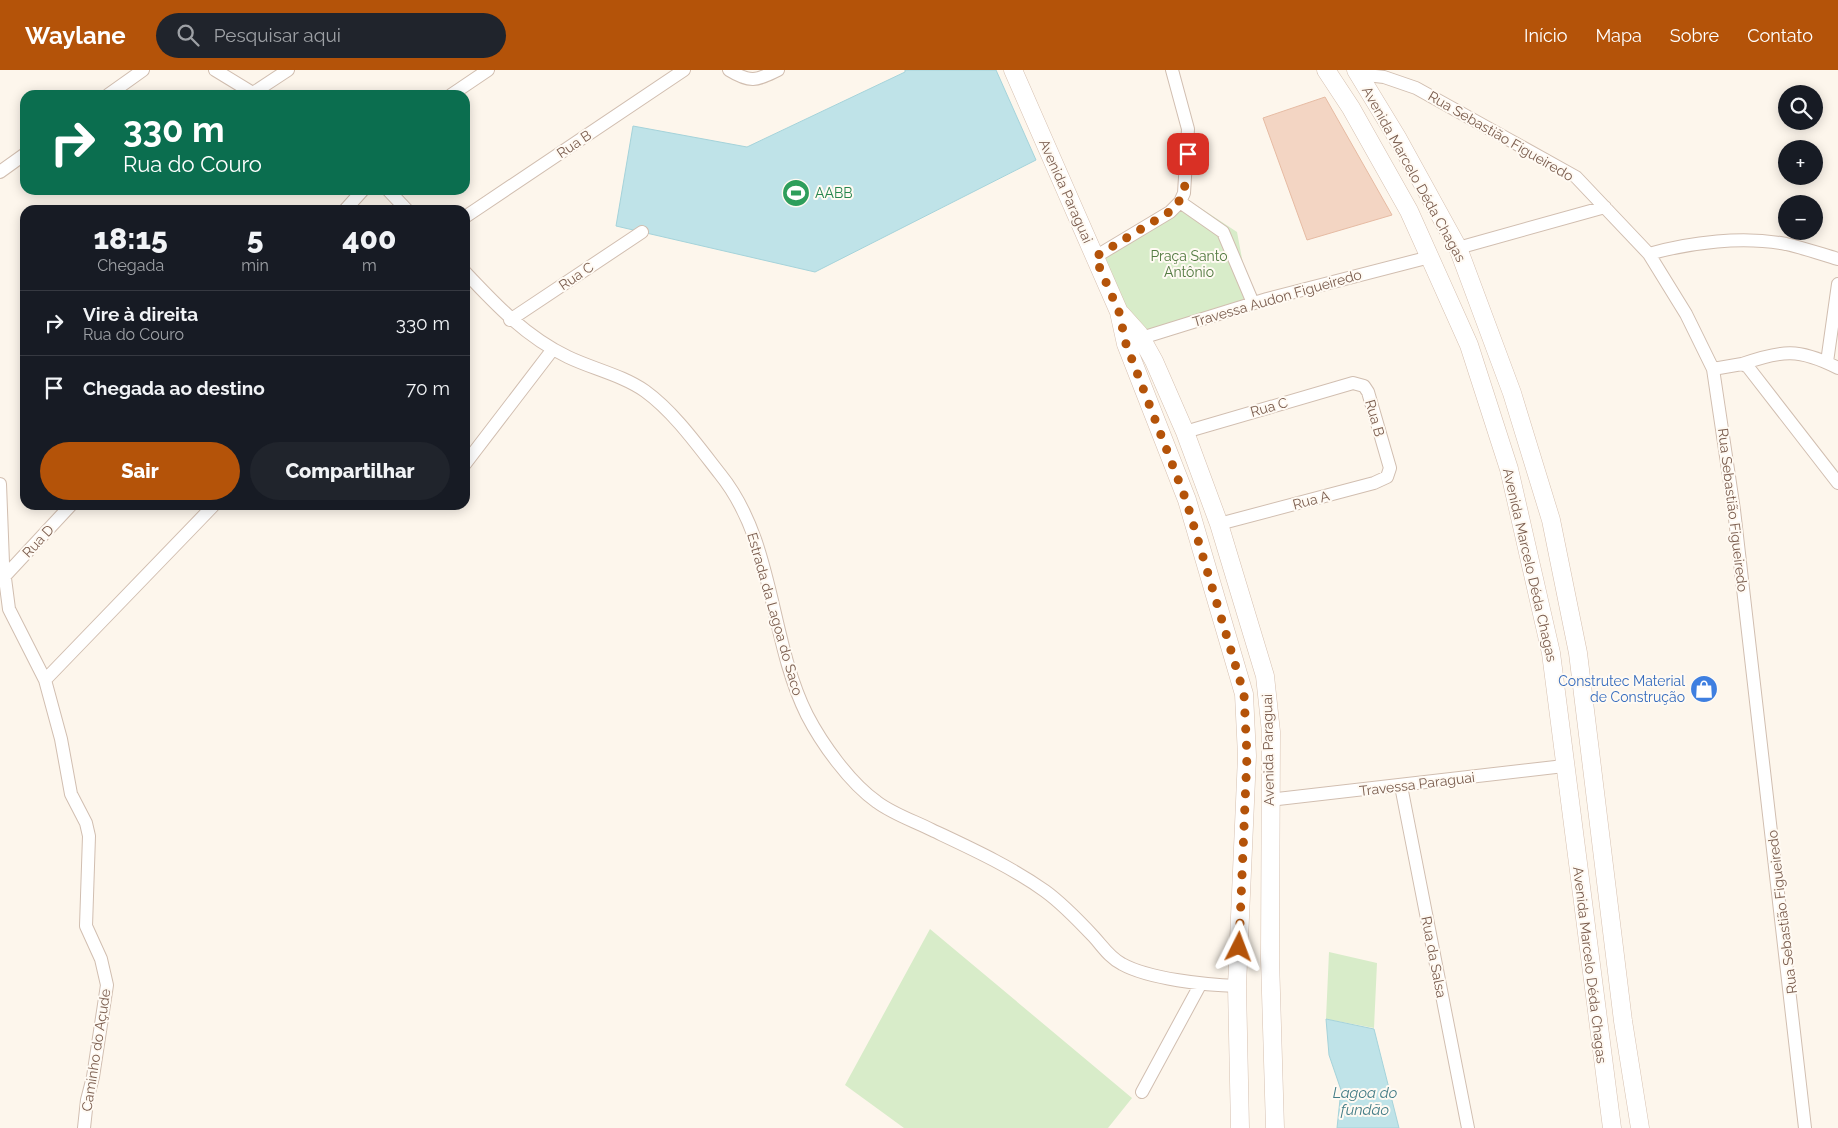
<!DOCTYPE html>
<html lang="pt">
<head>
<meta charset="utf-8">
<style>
	:root { --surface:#171b24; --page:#20242c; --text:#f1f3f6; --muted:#9ea1a6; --line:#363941; --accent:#b45309 }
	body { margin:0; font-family:Raleway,sans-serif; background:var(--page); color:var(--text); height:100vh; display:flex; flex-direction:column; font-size:19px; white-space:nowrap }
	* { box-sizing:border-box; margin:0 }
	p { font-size:16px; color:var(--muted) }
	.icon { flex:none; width:28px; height:28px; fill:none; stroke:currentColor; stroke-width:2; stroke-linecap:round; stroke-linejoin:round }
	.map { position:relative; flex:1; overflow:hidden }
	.side { position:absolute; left:20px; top:135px; width:450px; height:305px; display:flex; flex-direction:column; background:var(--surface); border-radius:15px; box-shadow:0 2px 12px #0003 }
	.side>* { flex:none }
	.banner { position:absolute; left:20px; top:20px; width:450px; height:105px; border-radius:15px; box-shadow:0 2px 12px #0003; background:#0b6e4f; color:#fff; overflow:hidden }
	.buttons { position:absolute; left:1778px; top:15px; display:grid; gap:10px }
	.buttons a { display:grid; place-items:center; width:45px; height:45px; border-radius:50%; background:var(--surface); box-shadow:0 2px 12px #0003; font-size:25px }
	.pin { position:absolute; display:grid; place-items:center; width:42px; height:42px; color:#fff; margin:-21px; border-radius:10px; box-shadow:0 2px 8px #0006 }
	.me { position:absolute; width:55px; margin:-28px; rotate:3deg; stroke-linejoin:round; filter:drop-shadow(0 0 4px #0008) }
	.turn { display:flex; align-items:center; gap:18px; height:105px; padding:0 20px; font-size:22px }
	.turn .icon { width:65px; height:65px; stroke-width:2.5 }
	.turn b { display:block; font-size:35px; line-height:42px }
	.eta { display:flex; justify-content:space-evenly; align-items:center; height:85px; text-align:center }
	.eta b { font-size:30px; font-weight:800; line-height:35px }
	.action { display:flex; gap:10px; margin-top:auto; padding:10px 20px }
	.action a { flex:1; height:58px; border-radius:30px; background:var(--accent); color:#fff; font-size:20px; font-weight:800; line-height:58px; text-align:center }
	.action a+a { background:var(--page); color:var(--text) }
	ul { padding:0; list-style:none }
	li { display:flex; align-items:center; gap:15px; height:65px; padding:0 20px; border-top:1px solid var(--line) }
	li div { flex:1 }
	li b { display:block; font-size:19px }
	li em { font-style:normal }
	header { display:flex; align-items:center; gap:30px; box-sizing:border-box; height:70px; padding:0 25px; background:var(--accent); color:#fff }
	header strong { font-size:24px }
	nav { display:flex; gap:28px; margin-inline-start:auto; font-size:18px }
	.search { width:350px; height:45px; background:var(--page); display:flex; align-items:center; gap:12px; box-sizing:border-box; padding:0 18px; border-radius:28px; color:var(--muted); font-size:19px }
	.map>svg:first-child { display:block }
	.green { fill:#d8ecc9 }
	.water { fill:#bfe3e8; stroke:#a5d3da }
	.building { fill:#f3d5c3; stroke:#e6bba3 }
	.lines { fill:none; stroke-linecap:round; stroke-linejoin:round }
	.street-casing { stroke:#d1beb0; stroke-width:14 }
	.secondary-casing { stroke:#d6c0b0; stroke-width:19 }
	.street { stroke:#fff; stroke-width:12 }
	.secondary { stroke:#fff; stroke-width:18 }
	.route { stroke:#b45309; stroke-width:9; stroke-dasharray:0 16.2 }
	.labels { text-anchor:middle; stroke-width:4; stroke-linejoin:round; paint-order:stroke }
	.street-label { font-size:14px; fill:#7a5c4d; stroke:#fffaf3 }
	.leisure-label { font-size:14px; fill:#27864d; stroke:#fffaf3; text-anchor:start }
	.park-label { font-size:14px; fill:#537a41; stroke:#fffaf3 }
	.shop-label { font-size:14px; fill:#366cbe; stroke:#fffaf3; text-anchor:end }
	.water-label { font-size:15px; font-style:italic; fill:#437c86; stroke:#fffaf3 }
</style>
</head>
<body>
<header>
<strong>Waylane</strong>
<div class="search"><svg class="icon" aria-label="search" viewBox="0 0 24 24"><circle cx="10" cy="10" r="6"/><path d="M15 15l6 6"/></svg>Pesquisar aqui</div>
<nav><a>Início</a><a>Mapa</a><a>Sobre</a><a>Contato</a></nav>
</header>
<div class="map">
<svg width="1838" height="1058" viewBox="0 0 1838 1058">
	<rect width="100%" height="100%" fill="#fdf6ec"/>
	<path class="green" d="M 1190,131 L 1237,162 L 1250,231 L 1141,264 L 1097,189 Z
		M 930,859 L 1132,1028 L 1108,1058 L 904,1058 L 845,1015 Z
		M 1329,882 L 1377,893 L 1374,958 L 1326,949 Z"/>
	<path class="water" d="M 905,0 L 996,0 L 1036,90 L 815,202 L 616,156 L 633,56 L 747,77 L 905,2 Z
		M 1326,949 L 1374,959 L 1399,1058 L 1337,1058 L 1341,1020 L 1329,985 Z"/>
	<path class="building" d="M 1325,27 L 1392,145 L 1307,170 L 1263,48 Z"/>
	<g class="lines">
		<g class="street-casing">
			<path id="street" d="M 215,0 L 256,25
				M 729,0 C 750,13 756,11 778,0
				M 1358,4 L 1384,7 L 1416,18 L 1576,107 L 1649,184 L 1686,244 L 1713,299 L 1734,440 L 1805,1058
				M 253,23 L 288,0
				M 108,25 L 143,0
				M 451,25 L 488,0
				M 0,102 L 25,84
				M 388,120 L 407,140
				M 1180,132 L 1223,162 L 1253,233
				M 345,140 L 363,120
				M 465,147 L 684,0
				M 1458,178 L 1605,137
				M 1649,184 C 1691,172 1743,166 1786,174 C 1804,178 1821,184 1838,189
				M 1095,187 L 1170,142 L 1180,132 L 1184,123 L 1188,59 L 1172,0
				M 465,202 C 496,235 526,267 568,287 C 593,299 622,305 645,321 C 674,342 698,376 720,404 C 775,472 769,569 807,645 C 822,674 850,713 877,732 C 893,744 914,751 932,760 C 970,778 1010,796 1045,821 C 1063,834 1079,851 1094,867 C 1103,877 1110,888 1122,894 C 1149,909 1206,915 1237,916
				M 510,250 L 642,162
				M 1135,270 L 1267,229 L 1430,187
				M 1827,292 L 1838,214
				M 1742,294 C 1782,280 1799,278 1838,298
				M 1713,299 L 1742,294 L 1748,297 L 1838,413
				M 1185,362 L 1353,313 L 1364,316 L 1368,322 L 1390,398 L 1387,407 L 1374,413 L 1219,454
				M 465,394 L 553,279
				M 0,414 L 3,493 L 9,539 L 45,610 L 61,669 L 71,724 L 86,753 L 89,766 L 86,856 L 101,889 L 107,915 L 93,1007 L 87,1030 L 84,1058
				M 4,507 L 71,435
				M 45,610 L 214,435
				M 1401,716 L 1468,1058
				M 1269,730 L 1564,696
				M 1142,1022 L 1200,915"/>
		</g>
		<g class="secondary-casing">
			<path id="secondary" d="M 1013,0 L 1119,242 L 1126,274 L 1187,430 L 1244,624 L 1247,686 L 1237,916 L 1240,1058
				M 1326,0 L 1351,38 L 1409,141 L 1469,275 L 1509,399 L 1551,583 L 1612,1058
				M 1356,0 L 1398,69 L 1458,178 L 1512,323 L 1551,450 L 1578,583 L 1623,951 L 1640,1058
				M 1121,244 L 1139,264 L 1154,291 L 1185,362 L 1219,454 L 1265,606 L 1271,662 L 1270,889 L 1275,1058"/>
		</g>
		<use href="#street" class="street"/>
		<use href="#secondary" class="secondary"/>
	</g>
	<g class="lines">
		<path class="route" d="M 1188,84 L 1184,123 L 1174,139 L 1095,187 L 1119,242 L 1126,274 L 1186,430 L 1244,624 L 1247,686 L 1239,877"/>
	</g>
	<defs>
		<g id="stadium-disc" transform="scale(1.4375)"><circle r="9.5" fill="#2e9e5b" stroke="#fffaf3"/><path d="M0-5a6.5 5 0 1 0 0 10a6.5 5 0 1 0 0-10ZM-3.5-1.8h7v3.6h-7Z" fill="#fff"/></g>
		<g id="shop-disc" transform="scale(1.4375)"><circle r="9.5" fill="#3f7fe0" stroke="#fffaf3"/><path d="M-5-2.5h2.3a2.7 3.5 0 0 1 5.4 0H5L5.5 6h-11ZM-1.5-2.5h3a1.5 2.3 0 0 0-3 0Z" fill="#fff"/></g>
	</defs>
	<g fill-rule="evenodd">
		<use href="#stadium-disc" x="796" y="123"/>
		<use href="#shop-disc" x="1704" y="619"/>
	</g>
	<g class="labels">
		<g class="street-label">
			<text transform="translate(1501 66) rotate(30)" y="5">Rua Sebastião Figueiredo</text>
			<text transform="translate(574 74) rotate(-34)" y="5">Rua B</text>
			<text transform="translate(1414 104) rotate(61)" y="5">Avenida Marcelo Déda Chagas</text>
			<text transform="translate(1066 121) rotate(66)" y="5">Avenida Paraguai</text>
			<text transform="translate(576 206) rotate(-34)" y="5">Rua C</text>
			<text transform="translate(1277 228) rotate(-16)" y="5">Travessa Audon Figueiredo</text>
			<text transform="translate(1269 337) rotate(-16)" y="5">Rua C</text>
			<text transform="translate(1375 348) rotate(74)" y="5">Rua B</text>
			<text transform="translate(1311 430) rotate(-15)" y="5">Rua A</text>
			<text transform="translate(1733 440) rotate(83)" y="5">Rua Sebastião Figueiredo</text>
			<text transform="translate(38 471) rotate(-47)" y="5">Rua D</text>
			<text transform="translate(1530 495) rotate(77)" y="5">Avenida Marcelo Déda Chagas</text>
			<text transform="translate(775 544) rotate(74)" y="5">Estrada da Lagoa do Saco</text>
			<text transform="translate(1268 680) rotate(-91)" y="5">Avenida Paraguai</text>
			<text transform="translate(1417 714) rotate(-7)" y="5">Travessa Paraguai</text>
			<text transform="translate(1782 842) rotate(-97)" y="5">Rua Sebastião Figueiredo</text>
			<text transform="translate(1434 887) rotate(79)" y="5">Rua da Salsa</text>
			<text transform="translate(1590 895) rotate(83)" y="5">Avenida Marcelo Déda Chagas</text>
			<text transform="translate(96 980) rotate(-81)" y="5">Caminho do Açude</text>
		</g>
		<g class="leisure-label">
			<text x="815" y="128">AABB</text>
		</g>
		<g class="park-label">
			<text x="1189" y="191">Praça Santo<tspan x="1189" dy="16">Antônio</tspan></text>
		</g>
		<g class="shop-label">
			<text x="1685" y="616">Construtec Material<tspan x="1685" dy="16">de Construção</tspan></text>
		</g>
		<g class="water-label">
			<text x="1365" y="1028">Lagoa do<tspan x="1365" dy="17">fundão</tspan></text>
		</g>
	</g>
</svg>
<div class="buttons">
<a><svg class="icon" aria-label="search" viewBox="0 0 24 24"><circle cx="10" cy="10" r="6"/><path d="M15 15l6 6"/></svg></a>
<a>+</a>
<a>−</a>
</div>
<div class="pin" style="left:1188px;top:84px;background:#d93025"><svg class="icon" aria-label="arrive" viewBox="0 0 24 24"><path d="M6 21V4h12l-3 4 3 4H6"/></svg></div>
<svg class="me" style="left:1239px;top:877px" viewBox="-20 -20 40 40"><path d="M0-17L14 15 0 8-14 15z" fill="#b45309" stroke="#fff" stroke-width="4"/></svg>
<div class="banner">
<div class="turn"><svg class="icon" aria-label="right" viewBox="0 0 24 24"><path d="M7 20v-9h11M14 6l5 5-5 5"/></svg><div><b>330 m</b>Rua do Couro</div></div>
</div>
<section class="side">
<div class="eta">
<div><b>18:15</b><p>Chegada</p></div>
<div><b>5</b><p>min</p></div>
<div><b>400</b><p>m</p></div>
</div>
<ul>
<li><svg class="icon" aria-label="right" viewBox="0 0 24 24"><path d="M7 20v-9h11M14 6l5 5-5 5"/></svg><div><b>Vire à direita</b><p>Rua do Couro</p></div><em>330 m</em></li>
<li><svg class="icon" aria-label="arrive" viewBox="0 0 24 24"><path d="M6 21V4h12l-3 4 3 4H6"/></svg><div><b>Chegada ao destino</b></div><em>70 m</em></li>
</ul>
<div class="action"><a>Sair</a><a>Compartilhar</a></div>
</section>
</div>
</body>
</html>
